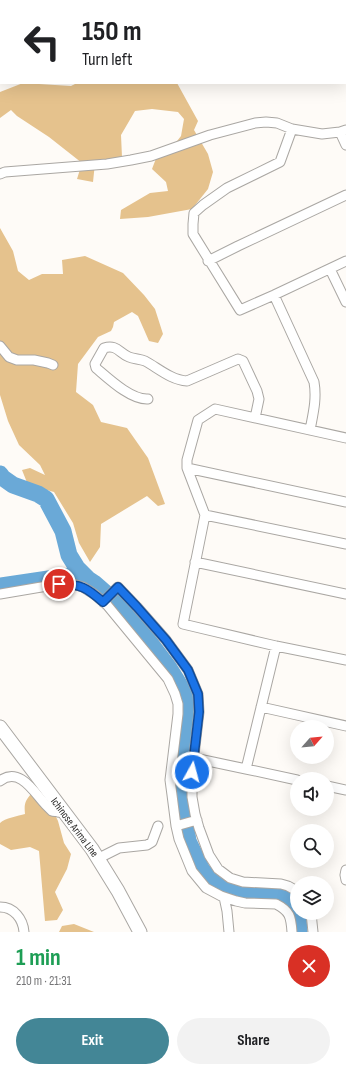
<!DOCTYPE html>
<html lang="en">
<head>
<meta charset="utf-8">
<style>
	:root { --surface:#fff; --page:#f2f2f2; --text:#202124; --muted:#757577; --accent:#438696 }
	body { margin:0; font-family:"Sofia Sans Condensed",sans-serif; background:var(--page); color:var(--text); height:100vh; display:flex; flex-direction:column; font-size:15px; white-space:nowrap }
	* { box-sizing:border-box; margin:0 }
	p { font-size:13px; color:var(--muted) }
	.icon { flex:none; width:22px; height:22px; fill:none; stroke:currentColor; stroke-width:2; stroke-linecap:round; stroke-linejoin:round }
	.map { position:relative; height:932px; overflow:hidden }
	.sheet { display:flex; flex-direction:column; background:var(--surface); flex:1 }
	.sheet>* { flex:none }
	.hud { position:absolute; left:0px; top:0px; width:346px; height:84px; box-shadow:0 4px 16px #0002; background:#fff; color:var(--text); overflow:hidden }
	.needle { width:26px; rotate:63deg }
	.fabs { position:absolute; left:290px; top:720px; display:grid; gap:8px }
	.fabs a { display:grid; place-items:center; width:44px; height:44px; border-radius:50%; background:var(--surface); box-shadow:0 4px 16px #0002; font-size:20px }
	.pin { position:absolute; display:grid; place-items:center; width:34px; height:34px; color:#fff; margin:-17px; border:2px solid #fff; border-radius:50%; box-shadow:0 1px 4px #0007 }
	.me { position:absolute; width:44px; margin:-22px; rotate:7deg; stroke-linejoin:round; filter:drop-shadow(0 0 3px #0008) }
	.turn { display:flex; align-items:center; gap:14px; height:84px; padding:0 16px; font-size:18px }
	.turn .icon { width:52px; height:52px; stroke-width:2.5 }
	.turn b { display:block; font-size:28px; line-height:34px }
	.round { display:grid; place-items:center; flex:none; width:42px; height:42px; border-radius:21px; background:var(--page) }
	.summary { display:flex; align-items:center; justify-content:space-between; height:68px; padding:0 16px }
	h1 { font-size:24px; font-weight:700; line-height:30px; color:#1e9e55 }
	.primary-button { display:flex; gap:8px; margin-top:auto; padding:8px 16px }
	.primary-button a { flex:1; height:46px; border-radius:24px; background:var(--accent); color:#fff; font-size:16px; font-weight:700; line-height:46px; text-align:center }
	.primary-button a+a { background:var(--page); color:var(--text) }
	.map>svg:first-child { display:block }
	.green { fill:#e5c28d }
	.lines { fill:none; stroke-linecap:round; stroke-linejoin:round }
	.river { stroke:#6aa9d7; stroke-width:17 }
	.minor-casing { stroke:#aaa7a3; stroke-width:11 }
	.secondary-casing { stroke:#aaa7a3; stroke-width:15 }
	.minor { stroke:#fff; stroke-width:9 }
	.secondary { stroke:#fff; stroke-width:13 }
	.route-casing { stroke:#114b97; stroke-width:10 }
	.route { stroke:#1a73e8; stroke-width:7 }
	.labels { text-anchor:middle; stroke-width:4; stroke-linejoin:round; paint-order:stroke }
	.street-label { font-size:11px; fill:#2c2b2a; stroke:#fff }
</style>
</head>
<body>
<div class="map">
<svg width="346" height="932" viewBox="0 0 346 932">
	<rect width="100%" height="100%" fill="#fefbf7"/>
	<path class="green" d="M 23,83 L 71,86 L 77,83 L 177,83 L 198,121 L 194,130 L 208,154 L 213,172 L 208,189 L 192,209 L 148,217 L 120,219 L 121,210 L 150,193 L 168,191 L 166,182 L 152,169 L 160,148 L 174,145 L 181,136 L 184,119 L 178,112 L 152,109 L 135,111 L 121,135 L 122,157 L 95,163 L 93,182 L 77,179 L 82,163 L 49,137 L 17,116 L 11,110 L 0,118 L 0,92 Z
		M 0,228 L 13,251 L 18,271 L 29,280 L 42,274 L 63,274 L 62,260 L 85,256 L 123,273 L 144,295 L 155,309 L 163,334 L 158,343 L 149,341 L 138,316 L 132,312 L 114,322 L 113,327 L 111,331 L 98,337 L 78,364 L 76,392 L 93,405 L 101,422 L 127,428 L 148,458 L 165,504 L 158,506 L 147,496 L 101,524 L 100,547 L 90,562 L 79,543 L 73,523 L 54,492 L 28,485 L 22,470 L 30,468 L 45,475 L 40,465 L 19,445 L 8,421 L 0,395 Z
		M 31,794 L 49,802 L 58,821 L 64,843 L 71,854 L 67,869 L 55,892 L 63,910 L 57,920 L 45,921 L 39,851 L 30,847 L 11,850 L 0,844 L 0,823 C 5,818 18,816 25,814 C 24,804 25,801 31,794 Z
		M 74,924 L 94,932 L 59,932 L 62,926 Z"/>
	<g class="lines">
		<path class="river" d="M 0,474 L 3,478 L 13,485 L 38,494 L 46,499 L 63,531 L 69,555 L 77,568 L 88,579 L 94,583 L 118,604 L 141,631 L 169,668 L 182,689 L 187,703 L 185,725 L 181,757 L 181,794 L 188,841 L 202,870 L 215,884 L 232,892 L 281,897 L 294,906 L 298,918 L 299,932
			M 0,586 L 62,577 L 79,576 L 88,579"/>
		<g class="minor-casing">
			<path id="minor" d="M 132,1 L 133,0
				M 0,49 L 1,49
				M 292,129 L 280,162 L 227,188 L 203,205 L 194,213 L 193,224 L 193,234 L 240,310 L 274,295 L 346,261
				M 340,132 L 346,145
				M 0,174 L 5,172 L 107,164 L 131,160 L 151,156 L 210,135 L 255,123 L 266,122 L 277,123 L 292,129 L 322,134 L 340,132 L 346,130
				M 208,261 L 238,246 L 346,195
				M 330,269 L 346,302
				M 274,295 L 314,382 C 317,399 313,414 310,430
				M 0,346 L 9,357 L 17,360 L 34,360 L 48,363 L 53,365
				M 148,399 C 131,400 109,379 96,368 L 95,364 L 104,348 C 117,344 119,353 129,357 C 134,359 140,359 145,361 C 158,368 171,380 187,381 L 238,359 L 243,361 L 257,391 L 259,399 L 255,418
				M 346,438 L 215,409 L 198,420 L 187,460 L 187,468 L 205,515 L 183,624 L 276,646 L 346,660
				M 187,468 L 346,502
				M 205,515 L 346,544
				M 195,562 L 346,594
				M 0,594 L 59,584 L 73,584 L 83,587 L 94,594 L 107,605 L 168,679 L 175,694 L 178,704 L 178,714 L 170,780 L 172,795 L 176,826 L 179,839 L 192,871 L 206,888 L 221,896 L 236,901 L 245,903 L 276,904 C 290,911 291,917 292,932
				M 103,602 L 118,587 L 137,607 L 166,640 L 188,670 L 198,694 L 199,712 L 192,772 L 192,797 L 195,814 L 199,828 L 209,855 L 218,869 L 230,878 L 243,882 L 281,884 L 288,886 L 297,891
				M 276,646 L 246,769 L 297,780
				M 261,707 L 346,726
				M 194,758 L 246,769
				M 0,781 C 19,766 34,792 45,804 C 47,806 50,809 52,811 C 54,812 56,811 58,812 L 61,808
				M 327,786 L 346,790
				M 176,826 L 197,820
				M 99,858 L 119,848 L 147,845 L 152,842 L 158,826
				M 346,870 L 345,875 L 346,880
				M 224,897 L 227,911 L 229,932
				M 0,907 C 14,907 23,919 24,932
				M 311,913 L 313,932"/>
		</g>
		<g class="secondary-casing">
			<path id="secondary" d="M 0,727 L 92,849 L 118,891 L 140,932"/>
		</g>
		<use href="#minor" class="minor"/>
		<use href="#secondary" class="secondary"/>
	</g>
	<g class="lines">
		<g class="route-casing">
			<path id="route" d="M 59,584 C 81,584 87,588 103,602 L 118,587 L 137,607 L 166,640 L 188,670 L 198,694 L 199,712 L 192,772"/>
		</g>
		<use href="#route" class="route"/>
	</g>
	<g class="labels">
		<g class="street-label">
			<text transform="translate(75 827) rotate(53)" y="4">Ichinose Arima Line</text>
		</g>
	</g>
</svg>
<div class="fabs">
<a><svg class="needle" viewBox="-14 -14 28 28"><path d="M0-13l5 13h-10z" fill="#e53935"/><path d="M0 13l5-13h-10z" fill="#757577"/></svg></a>
<a><svg class="icon" aria-label="sound" viewBox="0 0 24 24"><path d="M4 9h4l5-4v14l-5-4H4zM17 9q2 3 0 6"/></svg></a>
<a><svg class="icon" aria-label="search" viewBox="0 0 24 24"><circle cx="10" cy="10" r="6"/><path d="M15 15l6 6"/></svg></a>
<a><svg class="icon" aria-label="layers" viewBox="0 0 24 24"><path d="M12 4l9 5-9 5-9-5zM3 14l9 5 9-5"/></svg></a>
</div>
<div class="pin" style="left:59px;top:584px;background:#d93025"><svg class="icon" aria-label="arrive" viewBox="0 0 24 24"><path d="M6 21V4h12l-3 4 3 4H6"/></svg></div>
<svg class="me" style="left:192px;top:772px" viewBox="-20 -20 40 40"><circle r="17" fill="#1a73e8" stroke="#fff" stroke-width="3"/><path d="M0-11L8 9 0 5-8 9z" fill="#fff"/></svg>
<div class="hud">
<div class="turn"><svg class="icon" aria-label="left" viewBox="0 0 24 24"><path d="M17 20v-9H6M10 6l-5 5 5 5"/></svg><div><b>150 m</b>Turn left</div></div>
</div>
</div>
<section class="sheet">
<div class="summary"><div><h1>1 min</h1><p>210 m · 21:31</p></div><a class="round" style="background:#d93025;color:#fff"><svg class="icon" aria-label="close" viewBox="0 0 24 24"><path d="M6 6l12 12M18 6L6 18"/></svg></a></div>
<div class="primary-button"><a>Exit</a><a>Share</a></div>
</section>
</body>
</html>
